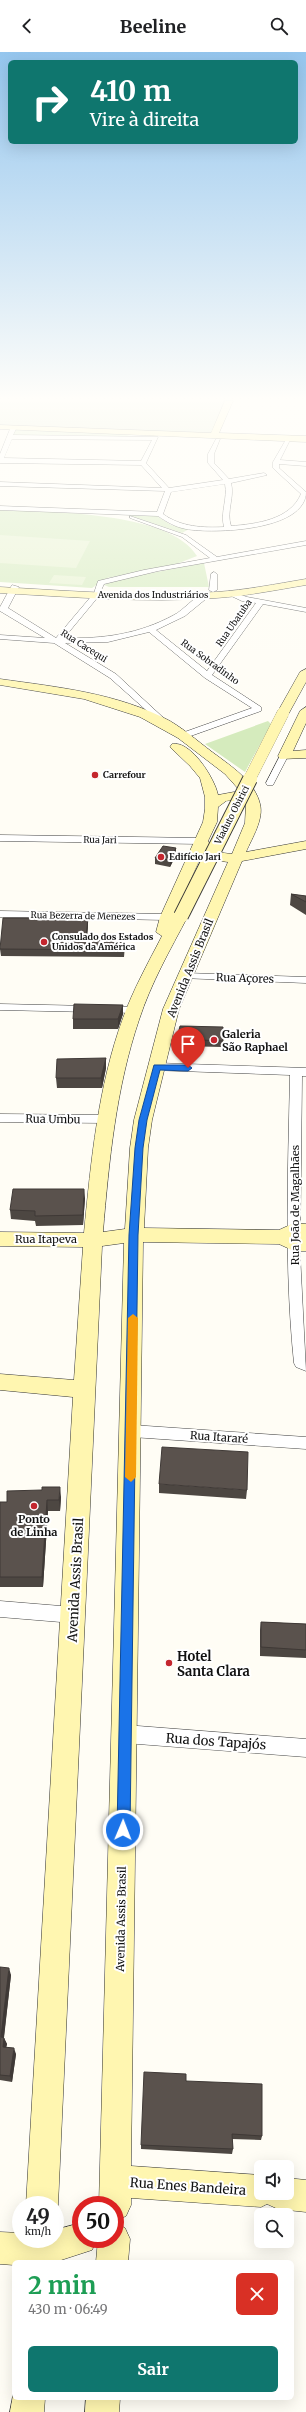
<!DOCTYPE html>
<html lang="pt">
<head>
<meta charset="utf-8">
<style>
	:root { --surface:#fff; --page:#f6f6f6; --text:#202124; --muted:#757577; --accent:#0f766e }
	body { margin:0; font-family:Merriweather,serif; background:var(--page); color:var(--text); height:100vh; display:flex; flex-direction:column; font-size:15px; white-space:nowrap }
	* { box-sizing:border-box; margin:0 }
	p { font-size:13px; color:var(--muted) }
	.icon { flex:none; width:22px; height:22px; fill:none; stroke:currentColor; stroke-width:2; stroke-linecap:round; stroke-linejoin:round }
	.map { position:relative; flex:1; overflow:hidden }
	.sheet { position:absolute; left:12px; top:2208px; width:282px; height:140px; display:flex; flex-direction:column; background:var(--surface); border-radius:6px; box-shadow:0 4px 16px #0002 }
	.sheet>* { flex:none }
	.hud { position:absolute; left:8px; top:8px; width:290px; height:84px; border-radius:6px; box-shadow:0 4px 16px #0002; background:#0f766e; color:#fff; overflow:hidden }
	.fabs { position:absolute; left:254px; top:2108px; display:grid; gap:8px }
	.fabs a { display:grid; place-items:center; width:40px; height:40px; border-radius:6px; background:var(--surface); box-shadow:0 4px 16px #0002; font-size:20px }
	.speed { position:absolute; left:12px; top:2144px; display:flex; gap:8px; font-size:20px; font-weight:700; text-align:center }
	.speed>* { display:grid; place-content:center; width:52px; height:52px; border-radius:50%; background:var(--surface); box-shadow:0 4px 16px #0002; line-height:1 }
	.speed small { font-size:10px; font-weight:400 }
	.speed .limit { border:6px solid #d22; background:#fff; color:#111 }
	.pin { position:absolute; display:grid; place-items:center; width:34px; height:34px; color:#fff; margin:-41px -17px; border-radius:50% 50% 50% 0; rotate:-45deg; box-shadow:0 0 4px #0007 }
	.pin .icon { rotate:45deg }
	.me { position:absolute; width:44px; margin:-22px; rotate:1deg; stroke-linejoin:round; filter:drop-shadow(0 0 3px #0008) }
	.turn { display:flex; align-items:center; gap:14px; height:84px; padding:0 16px; font-size:18px }
	.turn .icon { width:52px; height:52px; stroke-width:2.5 }
	.turn b { display:block; font-size:28px; line-height:34px }
	.round { display:grid; place-items:center; flex:none; width:42px; height:42px; border-radius:6px; background:var(--page) }
	.overview { display:flex; align-items:center; justify-content:space-between; height:68px; padding:0 16px }
	h1 { font-size:24px; font-weight:700; line-height:30px; color:#1e9e55 }
	.action { display:flex; gap:8px; margin-top:auto; padding:8px 16px }
	.action a { flex:1; height:46px; border-radius:6px; background:var(--accent); color:#fff; font-size:16px; font-weight:700; line-height:46px; text-align:center }
	header { display:flex; justify-content:space-between; align-items:center; height:52px; padding:0 16px; background:var(--surface); font-size:18px; font-weight:700 }
	.map>svg:first-child { display:block }
	.green { fill:#d5ebbd }
	.cemetery { fill:#d9e3c4 }
	.pitch { fill:#e6f2cf }
	.lines { fill:none; stroke-linecap:round; stroke-linejoin:round }
	.street-casing { stroke:#444; stroke-width:1 }
	.secondary-casing { stroke:#333; stroke-width:1 }
	.street { fill:#fff; fill-rule:evenodd }
	.secondary { fill:#fff6b0; fill-rule:evenodd }
	.secondary-bridge-far1-casing { stroke:#333; stroke-width:12; stroke-linecap:butt }
	.secondary-bridge-casing { stroke:#333; stroke-width:16; stroke-linecap:butt }
	.secondary-bridge-far1 { stroke:#fff6b0; stroke-width:12 }
	.secondary-bridge { stroke:#fff6b0; stroke-width:14 }
	.wall { fill:#4d4742 }
	.shaded-wall { fill:#3f3936 }
	.building { fill:#5a524d; stroke:#3f3936 }
	.route { fill:#1a73e8; stroke:#114b97 }
	.slow { fill:#f59e0b }
	.poi-dot { fill:#c4262e; stroke:#fff; stroke-width:1.5 }
	.labels { text-anchor:middle; stroke-width:4; stroke-linejoin:round; paint-order:stroke }
	.far-street-label { font-size:9px; fill:#111; stroke:#fff }
	.far-poi-label { font-size:9px; font-weight:bold; fill:#111; stroke:#fff; text-anchor:start }
	.street-label { font-size:11px; fill:#111; stroke:#fff }
	.poi-label { font-size:11px; font-weight:bold; fill:#111; stroke:#fff; text-anchor:start }
	.near-street-label { font-size:13px; fill:#111; stroke:#fff }
	.near-poi-label { font-size:13px; font-weight:bold; fill:#111; stroke:#fff; text-anchor:start }
</style>
</head>
<body>
<header><svg class="icon" aria-label="back" viewBox="0 0 24 24"><path d="M15 5l-7 7 7 7"/></svg>Beeline<svg class="icon" aria-label="search" viewBox="0 0 24 24"><circle cx="10" cy="10" r="6"/><path d="M15 15l6 6"/></svg></header>
<div class="map">
<svg width="306" height="2360" viewBox="0 0 306 2360">
	<rect width="100%" height="100%" fill="#fffdf5"/>
	<path class="green" d="M 15,377 L 116,381 L 132,384 L 13,383 Z
		M 0,458 C 48,460 170,459 197,504 L 174,513 L 107,526 L 92,536 L 0,530 Z
		M 128,463 L 157,464 L 171,473 L 189,477 L 182,481 Z
		M 204,511 L 209,535 L 109,535 L 104,533 L 115,528 Z
		M 268,669 L 271,672 L 245,720 L 205,692 Z"/>
	<path class="cemetery" d="M 0,349 L 226,349 L 211,382 L 0,373 Z"/>
	<path class="pitch" d="M 0,483 L 90,489 L 76,516 L 0,511 Z
		M 54,523 L 86,525 L 82,533 L 49,531 Z"/>
	<g class="lines">
		<g class="street-casing">
			<path id="street" d="M 13,375 L 16,377 L 13,383 L 158,385 L 146,411 L 169,436 L 223,428 L 208,411 L 208,402 L 216,387 L 220,387 L 214,402 L 214,411 L 229,427 L 264,421 L 267,423 L 231,431 C 235,445 226,459 231,474 C 256,472 290,468 301,442 L 273,416 L 273,410 L 288,384 L 291,386 L 280,408 L 306,410 L 306,414 L 279,412 L 279,416 L 306,440 C 306,479 213,482 186,477 C 175,475 167,470 158,464 L 0,458 L 0,454 L 157,460 L 165,439 L 0,434 L 0,430 L 162,436 L 141,413 L 0,411 L 0,402 L 10,377 ZM 12,387 L 152,388 L 141,409 L 4,406 ZM 225,432 C 228,447 220,460 224,475 C 203,476 181,475 163,462 L 171,440 Z
				M 130,464 L 186,483 L 217,505 L 306,489 L 306,493 L 158,519 L 104,532 L 98,545 L 64,586 C 104,587 139,582 174,563 C 184,558 193,545 204,542 L 207,542 L 207,546 L 185,564 L 156,578 L 207,619 L 256,551 L 242,549 L 229,543 L 229,539 L 247,545 L 306,556 L 306,560 L 263,552 L 212,623 L 261,655 L 261,659 L 185,686 L 179,686 L 179,682 L 252,656 L 205,626 L 149,580 L 108,590 L 65,591 L 116,622 L 168,670 L 168,674 L 165,675 L 110,626 L 54,591 L 0,587 L 0,583 L 45,586 L 0,559 L 0,555 L 12,533 L 19,535 L 8,556 L 56,586 L 94,541 L 98,529 L 144,518 L 210,506 L 182,485 L 130,466 Z
				M 214,520 L 217,522 L 217,538 L 213,540 L 209,538 L 211,522 Z
				M 281,702 L 288,704 L 273,733 L 267,733 L 266,731 Z
				M 0,783 L 201,786 L 206,789 L 201,792 L 0,789 Z
				M 0,859 L 167,862 L 172,865 L 167,868 L 0,865 Z
				M 185,921 L 306,925 L 306,931 L 181,926 L 181,922 Z
				M 0,952 L 136,955 L 141,958 L 136,961 L 0,958 Z
				M 156,1011 L 306,1016 L 306,1024 L 302,1024 L 300,1202 L 306,1319 L 296,1315 L 294,1311 C 284,1215 288,1119 290,1023 L 152,1018 L 150,1015 Z
				M 0,1062 L 106,1063 L 112,1067 L 106,1071 L 0,1070 Z
				M 132,1373 L 306,1385 L 306,1397 L 132,1385 L 127,1383 L 125,1379 L 127,1375 Z
				M 0,1549 L 73,1555 L 79,1558 L 81,1563 L 79,1568 L 73,1571 L 0,1565 Z
				M 125,1673 L 306,1687 L 306,1705 L 125,1691 L 119,1688 L 116,1682 L 119,1676 Z"/>
		</g>
		<g class="secondary-casing">
			<path id="secondary" d="M 225,349 L 233,349 L 219,381 L 306,384 L 306,390 L 0,377 L 0,373 L 211,381 Z
				M 306,527 L 306,533 C 276,538 246,544 216,546 C 144,551 72,545 0,541 L 0,535 C 72,539 144,545 216,540 C 246,538 276,532 306,527 Z
				M 306,617 L 306,630 L 289,661 L 287,664 L 279,664 L 277,661 L 300,620 Z
				M 0,627 C 57,635 118,641 170,669 C 187,679 202,693 219,705 C 235,717 255,731 260,752 C 264,767 252,786 246,800 L 306,789 L 306,797 L 242,809 L 179,957 L 152,1068 L 148,1096 L 144,1176 L 279,1178 L 294,1171 L 306,1172 L 306,1199 L 294,1199 L 279,1192 L 143,1190 L 131,2114 L 261,2123 L 261,2141 L 287,2141 L 287,2126 L 306,2128 L 306,2160 L 278,2157 L 267,2152 L 261,2155 L 131,2146 L 131,2153 L 126,2164 L 115,2169 L 115,2153 L 99,2153 L 124,1191 L 102,1194 L 58,2153 L 55,2160 L 55,2153 L 26,2153 L 73,1345 L 0,1338 L 0,1322 L 74,1328 L 83,1195 L 0,1194 L 0,1180 L 84,1181 C 91,1109 98,1034 123,966 C 133,938 148,911 162,884 L 156,880 L 160,865 L 203,770 L 205,757 L 205,745 L 200,726 L 190,714 L 170,695 L 172,692 C 191,688 215,727 218,743 L 234,740 L 242,741 L 225,722 L 178,686 L 140,665 L 84,647 L 0,633 ZM 234,748 L 246,752 L 245,771 L 232,802 C 221,801 213,800 208,789 L 217,770 L 218,755 L 226,749 ZM 202,802 L 213,808 L 228,810 L 163,957 L 134,1068 L 130,1096 L 125,1177 L 103,1180 C 109,1109 116,1036 139,968 C 151,931 170,898 188,864 L 186,861 L 176,861 Z
				M 306,655 L 306,671 L 293,699 L 306,698 L 306,706 L 280,707 L 278,704 L 300,659 Z
				M 81,2171 L 81,2187 L 97,2187 L 92,2198 L 55,2210 L 14,2210 L 14,2213 L 0,2212 L 0,2180 L 21,2181 L 21,2187 L 55,2187 L 55,2178 Z
				M 115,2171 L 125,2176 L 130,2187 L 128,2210 L 96,2210 L 98,2187 L 115,2187 Z
				M 14,2338 L 14,2346 L 45,2346 L 44,2360 L 10,2360 Z
				M 86,2346 L 120,2346 L 119,2360 L 85,2360 Z"/>
		</g>
		<use href="#street" class="street"/>
		<use href="#secondary" class="secondary"/>
		<g class="secondary-bridge-far1-casing">
			<path id="secondary-bridge-far1" d="M 249,728 L 283,661"/>
		</g>
		<g class="secondary-bridge-casing">
			<path id="secondary-bridge" d="M 181,864 L 250,727"/>
		</g>
		<use href="#secondary-bridge-far1" class="secondary-bridge-far1"/>
		<use href="#secondary-bridge" class="secondary-bridge"/>
	</g>
	<path class="wall" d="M 176,796 L 176,803 L 170,815 L 155,812 L 155,806 Z
		M 291,842 L 306,844 L 306,863 L 290,853 Z
		M 88,866 L 88,873 L 87,886 L 125,893 L 124,905 L 1,904 L 0,897 Z
		M 123,953 L 123,962 L 118,977 L 73,977 L 73,967 Z
		M 223,975 L 223,995 L 177,994 L 177,987 Z
		M 106,1006 L 106,1016 L 102,1036 L 57,1036 L 56,1026 Z
		M 85,1146 L 83,1173 L 36,1174 L 35,1169 L 11,1167 L 10,1158 Z
		M 159,1432 L 247,1438 L 246,1447 L 159,1441 Z
		M 42,1438 L 61,1445 L 60,1459 L 48,1459 L 43,1535 L 0,1535 L 0,1450 L 7,1450 Z
		M 261,1570 L 306,1572 L 306,1606 L 260,1604 L 260,1578 Z
		M 0,1915 L 11,1923 L 4,1986 L 7,1992 L 6,1995 L 16,2002 L 12,2030 L 0,2028 Z
		M 186,2029 L 262,2084 L 261,2088 L 232,2087 L 233,2097 L 232,2102 L 141,2097 L 141,2093 Z"/>
	<path class="shaded-wall" d="M 176,796 L 176,803 L 170,815 L 170,808 Z
		M 88,866 L 88,873 L 86,893 L 86,886 Z
		M 123,953 L 123,962 L 118,977 L 118,967 Z
		M 106,1006 L 106,1016 L 102,1036 L 101,1026 Z
		M 84,1137 L 85,1146 L 83,1173 L 83,1163 Z
		M 60,1435 L 61,1445 L 60,1459 L 59,1448 Z
		M 47,1448 L 48,1459 L 43,1535 L 42,1525 Z
		M 9,1916 L 11,1923 L 3,1992 L 1,1985 Z
		M 4,1986 L 7,1992 L 5,2001 L 3,1995 Z
		M 14,1996 L 16,2002 L 12,2030 L 10,2024 Z"/>
	<path class="building" d="M 163,794 L 176,796 L 170,808 L 155,806 Z
		M 291,842 L 306,844 L 306,850 Z
		M 3,866 L 88,866 L 86,886 L 125,886 L 124,898 L 0,897 Z
		M 74,952 L 123,953 L 118,967 L 73,967 Z
		M 180,974 L 223,975 L 223,989 L 177,987 Z
		M 106,1006 L 101,1026 L 56,1026 L 57,1007 Z
		M 13,1137 L 84,1137 L 83,1163 L 35,1164 L 35,1159 L 10,1158 Z
		M 162,1395 L 248,1400 L 247,1438 L 159,1432 Z
		M 42,1435 L 60,1435 L 59,1448 L 47,1448 L 42,1525 L 0,1525 L 0,1450 L 7,1450 L 7,1439 L 42,1438 Z
		M 261,1570 L 306,1572 L 306,1598 L 261,1595 Z
		M 0,1915 L 9,1916 L 1,1985 L 4,1986 L 3,1995 L 14,1996 L 10,2024 L 0,2023 Z
		M 144,2020 L 186,2022 L 186,2029 L 262,2032 L 262,2084 L 232,2082 L 233,2097 L 141,2093 Z"/>
	<linearGradient id="sky" x2="0" y2="1"><stop stop-color="#95c6ee"/><stop offset="0.51" stop-color="#fffefa"/><stop offset="1" stop-color="#fffefa" stop-opacity="0"/></linearGradient>
	<rect width="306" height="680" fill="url(#sky)"/>
	<path class="route" d="M 154,1013 L 188,1013 L 192,1016 L 188,1019 L 160,1018 L 147,1068 L 143,1096 L 138,1183 L 130,1778 L 128,1782 L 123,1784 L 119,1782 L 117,1778 L 129,1183 L 135,1096 L 139,1068 Z"/>
	<path class="slow" d="M 133,1262 L 138,1266 L 136,1425 L 131,1430 L 125,1425 L 128,1266 Z"/>
	<g class="poi-dot">
		<circle cx="95" cy="723" r="4"/>
		<circle cx="161" cy="805" r="4"/>
		<circle cx="44" cy="890" r="4"/>
		<circle cx="214" cy="988" r="4"/>
		<circle cx="34" cy="1454" r="4"/>
		<circle cx="169" cy="1611" r="4"/>
	</g>
	<g class="labels">
		<g class="far-street-label">
			<text x="153" y="546">Avenida dos Industriários</text>
			<text transform="translate(234 571) rotate(-55)" y="3">Rua Ubatuba</text>
			<text transform="translate(84 594) rotate(32)" y="3">Rua Cacequi</text>
			<text transform="translate(210 610) rotate(36)" y="3">Rua Sobradinho</text>
			<text transform="translate(232 763) rotate(-63)" y="3">Viaduto Obirici</text>
			<text transform="translate(100 788) rotate(1)" y="3">Rua Jari</text>
			<text transform="translate(83 864) rotate(1)" y="3">Rua Bezerra de Menezes</text>
		</g>
		<g class="far-poi-label">
			<text x="103" y="726">Carrefour</text>
			<text x="169" y="808">Edifício Jari</text>
			<text x="52" y="888">Consulado dos Estados<tspan x="52" dy="10">Unidos da América</tspan></text>
		</g>
		<g class="street-label">
			<text transform="translate(190 916) rotate(-68)" y="4">Avenida Assis Brasil</text>
			<text transform="translate(245 926) rotate(2)" y="4">Rua Açores</text>
			<text transform="translate(53 1067) rotate(1)" y="4">Rua Umbu</text>
			<text transform="translate(295 1153) rotate(-90)" y="4">Rua João de Magalhães</text>
			<text x="46" y="1191">Rua Itapeva</text>
			<text transform="translate(219 1385) rotate(4)" y="4">Rua Itararé</text>
			<text transform="translate(121 1867) rotate(-89)" y="4">Avenida Assis Brasil</text>
		</g>
		<g class="poi-label">
			<text x="222" y="986">Galeria<tspan x="222" dy="13">São Raphael</tspan></text>
			<text x="34" y="1471" text-anchor="middle">Ponto<tspan x="34" dy="13">de Linha</tspan></text>
		</g>
		<g class="near-street-label">
			<text transform="translate(75 1528) rotate(-87)" y="5">Avenida Assis Brasil</text>
			<text transform="translate(216 1689) rotate(4)" y="5">Rua dos Tapajós</text>
			<text transform="translate(188 2134) rotate(4)" y="5">Rua Enes Bandeira</text>
		</g>
		<g class="near-poi-label">
			<text x="177" y="1609">Hotel<tspan x="177" dy="15">Santa Clara</tspan></text>
		</g>
	</g>
</svg>
<div class="fabs">
<a><svg class="icon" aria-label="sound" viewBox="0 0 24 24"><path d="M4 9h4l5-4v14l-5-4H4zM17 9q2 3 0 6"/></svg></a>
<a><svg class="icon" aria-label="search" viewBox="0 0 24 24"><circle cx="10" cy="10" r="6"/><path d="M15 15l6 6"/></svg></a>
</div>
<div class="speed"><div>49<small>km/h</small></div><div class="limit">50</div></div>
<div class="pin" style="left:188px;top:1016px;background:#d93025"><svg class="icon" aria-label="arrive" viewBox="0 0 24 24"><path d="M6 21V4h12l-3 4 3 4H6"/></svg></div>
<svg class="me" style="left:123px;top:1778px" viewBox="-20 -20 40 40"><circle r="17" fill="#1a73e8" stroke="#fff" stroke-width="3"/><path d="M0-11L8 9 0 5-8 9z" fill="#fff"/></svg>
<div class="hud">
<div class="turn"><svg class="icon" aria-label="right" viewBox="0 0 24 24"><path d="M7 20v-9h11M14 6l5 5-5 5"/></svg><div><b>410 m</b>Vire à direita</div></div>
</div>
<section class="sheet">
<div class="overview"><div><h1>2 min</h1><p>430 m · 06:49</p></div><a class="round" style="background:#d93025;color:#fff"><svg class="icon" aria-label="close" viewBox="0 0 24 24"><path d="M6 6l12 12M18 6L6 18"/></svg></a></div>
<div class="action"><a>Sair</a></div>
</section>
</div>
</body>
</html>
